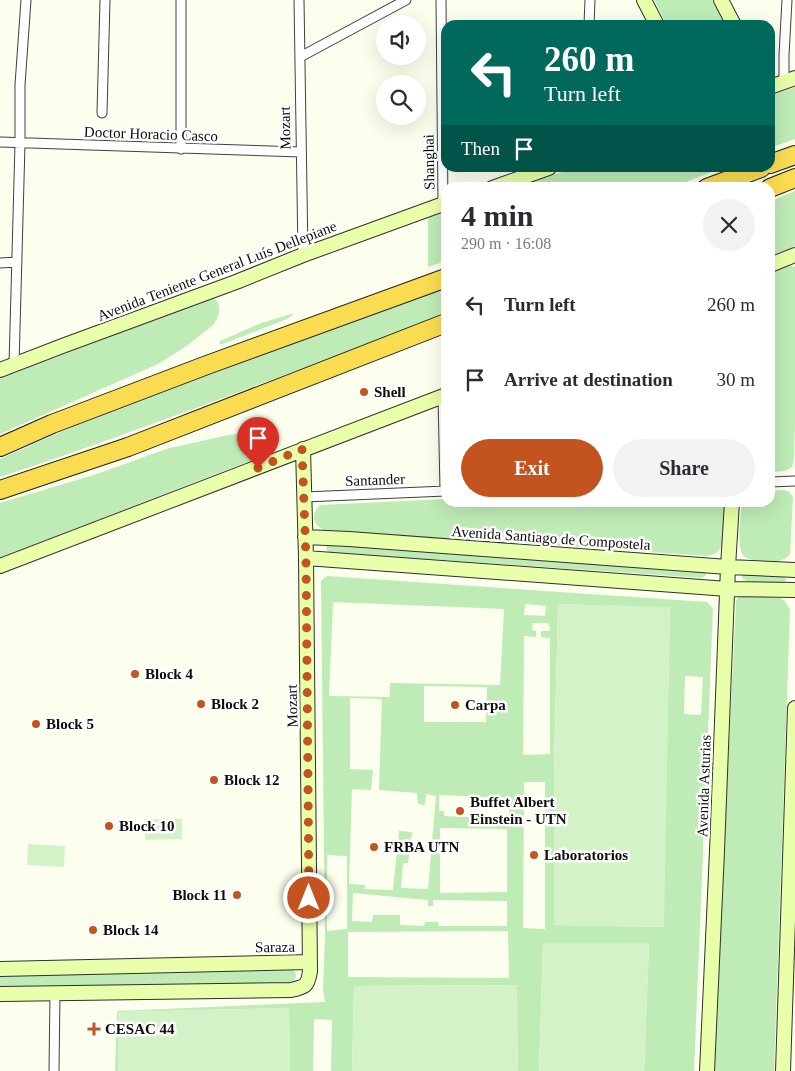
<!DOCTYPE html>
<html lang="en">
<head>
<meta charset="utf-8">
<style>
	:root { --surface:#fff; --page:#f2f2f3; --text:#2b2b33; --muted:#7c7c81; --accent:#c35420 }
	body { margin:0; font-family:Georgia,serif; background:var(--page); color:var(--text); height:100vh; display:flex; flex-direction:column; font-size:19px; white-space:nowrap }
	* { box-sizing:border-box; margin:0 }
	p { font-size:16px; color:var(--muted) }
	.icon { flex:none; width:28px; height:28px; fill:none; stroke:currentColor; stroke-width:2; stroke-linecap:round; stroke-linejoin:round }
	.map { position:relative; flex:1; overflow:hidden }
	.panel { position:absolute; left:441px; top:182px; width:334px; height:325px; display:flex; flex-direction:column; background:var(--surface); border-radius:15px; box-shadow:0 5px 20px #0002 }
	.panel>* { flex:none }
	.guide { position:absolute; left:441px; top:20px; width:334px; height:152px; border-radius:15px; box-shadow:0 5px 20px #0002; background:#00695c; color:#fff; overflow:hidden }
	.buttons { position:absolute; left:376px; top:15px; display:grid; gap:10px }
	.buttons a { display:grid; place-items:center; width:50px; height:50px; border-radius:50%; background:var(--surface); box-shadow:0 5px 20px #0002; font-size:25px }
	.pin { position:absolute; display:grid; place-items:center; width:42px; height:42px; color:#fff; margin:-51px -21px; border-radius:50% 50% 50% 0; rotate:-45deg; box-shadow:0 0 5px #0007 }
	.pin .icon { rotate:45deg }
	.me { position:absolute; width:55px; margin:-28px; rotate:0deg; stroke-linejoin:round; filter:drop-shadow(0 0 4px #0008) }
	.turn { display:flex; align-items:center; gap:18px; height:105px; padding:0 20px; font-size:22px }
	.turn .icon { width:65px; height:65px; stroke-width:2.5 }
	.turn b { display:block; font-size:35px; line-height:42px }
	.then { display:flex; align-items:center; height:48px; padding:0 20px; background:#0003; gap:10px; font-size:19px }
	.round { display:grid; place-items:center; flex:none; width:52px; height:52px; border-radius:26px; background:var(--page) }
	.overview { display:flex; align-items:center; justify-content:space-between; height:85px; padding:0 20px }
	h1 { font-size:30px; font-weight:700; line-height:38px }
	.action { display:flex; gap:10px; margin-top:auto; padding:10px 20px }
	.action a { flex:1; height:58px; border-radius:30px; background:var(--accent); color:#fff; font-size:20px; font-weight:700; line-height:58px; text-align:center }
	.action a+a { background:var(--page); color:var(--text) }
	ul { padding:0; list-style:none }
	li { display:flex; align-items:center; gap:15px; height:75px; padding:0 20px }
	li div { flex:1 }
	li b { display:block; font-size:19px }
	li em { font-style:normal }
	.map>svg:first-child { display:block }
	.green { fill:#beebb6; fill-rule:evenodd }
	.pitch { fill:#d4f2c8 }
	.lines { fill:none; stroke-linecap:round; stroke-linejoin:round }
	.street-casing { stroke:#404040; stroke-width:11 }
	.secondary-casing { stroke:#2f2f2f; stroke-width:16 }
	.highway-casing { stroke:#1e1e1e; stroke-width:20 }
	.street { stroke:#fff; stroke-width:9 }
	.secondary { stroke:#e9ffa9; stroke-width:14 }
	.highway { stroke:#fadc51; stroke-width:18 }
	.route { stroke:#c35420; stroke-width:9; stroke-dasharray:0 16.2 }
	.poi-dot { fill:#c35420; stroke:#fff; stroke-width:2 }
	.labels { text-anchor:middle; stroke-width:5; stroke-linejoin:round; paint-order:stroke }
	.street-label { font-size:15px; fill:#0d0d0d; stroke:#fff }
	.poi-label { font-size:15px; font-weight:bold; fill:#0d0d0d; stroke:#fff; text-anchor:start }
</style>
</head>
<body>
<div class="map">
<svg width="795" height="1071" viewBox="0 0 795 1071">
	<rect width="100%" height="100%" fill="#fcffee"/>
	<path class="green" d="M 654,0 L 712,0 L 725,25 L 667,25 Z
		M 795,87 L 795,139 L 770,148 L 770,96 Z
		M 574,168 L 723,168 L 672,187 L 518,187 Z
		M 795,191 L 795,246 L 770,256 L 770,201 Z
		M 446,212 L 446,261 L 428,267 L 428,218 Z
		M 788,265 L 795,267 L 795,421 L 794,460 L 792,467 L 785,471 L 770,472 L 770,272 Z
		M 446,286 L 446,312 L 416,325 C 278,377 140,431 0,477 L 0,459 L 85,421 Z
		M 210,298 L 214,298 C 223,306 219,317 213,325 L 188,345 L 160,363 L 0,434 L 0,379 Z
		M 291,314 L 293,314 L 293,315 L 287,319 L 223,344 L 220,344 L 219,342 L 220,341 L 261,323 Z
		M 245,433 C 255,434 270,435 273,447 L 270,453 L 266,455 L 205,478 L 0,558 L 0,503 L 97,474 L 166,449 L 228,435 Z
		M 783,490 C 788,491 790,492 793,497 L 790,554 C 784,561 777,562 768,561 C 761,560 751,561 745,557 C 735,550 741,514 742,503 L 770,502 L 770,491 Z
		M 446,499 L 446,502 L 724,503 C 724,511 724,541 721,547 C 718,553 713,555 708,556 L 324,530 C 312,524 311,514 320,505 Z
		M 334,544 L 703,571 L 706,573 L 706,575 L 702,578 L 328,552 L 326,548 L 327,546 Z
		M 742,574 L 783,575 L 786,579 L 785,582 L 781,584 L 746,581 L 742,578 Z
		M 327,576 L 707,602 L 713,609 L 694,1071 L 644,1071 L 649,943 L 543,944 L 539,1071 L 518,1071 L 516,985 L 354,986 L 352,1071 L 331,1071 L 332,1020 L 314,1019 L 313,1071 L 290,1071 L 289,1008 L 118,1012 L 118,1071 L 115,1071 L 117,1011 L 325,1002 L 323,989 L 325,939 L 321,581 ZM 333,602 L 504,609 L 500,685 L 390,683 L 390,697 L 329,696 ZM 525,604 L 546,606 L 545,616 L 524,615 ZM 558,604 L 670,608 L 663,927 L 554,925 L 554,768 ZM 533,623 L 549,623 L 550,631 L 541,631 L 541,637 L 550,638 L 550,754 L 523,755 L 524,636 L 536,637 L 536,631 L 532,630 ZM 685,676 L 703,677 L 701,715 L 684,714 ZM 424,686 L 487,687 L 486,722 L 424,722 ZM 350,698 L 382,699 L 379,790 L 417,793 L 418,804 L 425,805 L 426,794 L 436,796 L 428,889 L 401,888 L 403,863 L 408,863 L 412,832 L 399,831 L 393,890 L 365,889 L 365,885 L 349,884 L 352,789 L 371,790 L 373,770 L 350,769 ZM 524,782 L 545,782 L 545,929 L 523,928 ZM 439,795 L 509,798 L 509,819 L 444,816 L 444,811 L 439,811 ZM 440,828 L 507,829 L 507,892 L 440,893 ZM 327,855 L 347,856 L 347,929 L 327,931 ZM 353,893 L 428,900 L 428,906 L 433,906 L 433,900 L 507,901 L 507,926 L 438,926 L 438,922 L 425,922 L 424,926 L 400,925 L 400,915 L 373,915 L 372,922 L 352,921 ZM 508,931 L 509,978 L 348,977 L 348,932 Z
		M 742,595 L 780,598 L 785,601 L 790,610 L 774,1071 L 713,1071 L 736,602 L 737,599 Z
		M 291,968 C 298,973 297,977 293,983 L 0,988 L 0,972 Z"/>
	<path class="pitch" d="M 558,604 L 670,607 L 664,927 L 554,925 L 554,768 Z
		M 144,819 L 182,819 L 182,839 L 145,840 Z
		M 28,844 L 65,846 L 64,867 L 27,865 Z
		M 543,943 L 649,943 L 644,1071 L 539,1071 Z
		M 517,985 L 518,1071 L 352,1071 L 354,986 Z
		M 289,1008 L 290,1071 L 118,1071 L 118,1012 Z"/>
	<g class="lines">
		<g class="street-casing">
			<path id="street" d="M 299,0 L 303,255
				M 441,0 L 443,205
				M 589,25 L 590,0
				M 300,57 L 406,0
				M 784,82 L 784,55 L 787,0
				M 102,113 L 105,0
				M 0,142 L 301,152
				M 181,149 L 181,0
				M 0,263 L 17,262
				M 14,365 L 20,144 L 20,85 L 26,0
				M 443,396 L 445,491
				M 770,482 L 795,481
				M 304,497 L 446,491
				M 54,1071 L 55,993"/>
		</g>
		<g class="secondary-casing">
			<path id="secondary" d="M 644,0 L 657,25
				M 721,0 L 734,25
				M 770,87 L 795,78
				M 492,188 L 549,168
				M 770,265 L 795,255
				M 0,370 L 65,345 L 236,282 L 303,255 L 446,203
				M 305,537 L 349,539 L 728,567 L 795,570
				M 306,558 L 728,589 L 795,590
				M 0,566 L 446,395
				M 0,969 L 310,962
				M 0,994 L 291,990 C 305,987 308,986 310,971 L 306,558 L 303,449
				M 707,1071 L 717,851 L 728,567 L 732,502
				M 783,1071 L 795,708"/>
		</g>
		<g class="highway-casing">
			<path id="highway" d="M 770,164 L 795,155
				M 707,188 L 761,168
				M 770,188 L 795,178
				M 0,447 L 52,424 L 207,365 L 446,278
				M 0,490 L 128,447 L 446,323"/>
		</g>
		<use href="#street" class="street"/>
		<use href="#secondary" class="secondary"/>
		<use href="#highway" class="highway"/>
	</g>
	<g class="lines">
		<path class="route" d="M 258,468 L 302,449 L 306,558 L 309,898"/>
	</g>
	<g class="poi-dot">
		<circle cx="364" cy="392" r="5"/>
		<circle cx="135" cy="674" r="5"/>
		<circle cx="201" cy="704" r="5"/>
		<circle cx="455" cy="705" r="5"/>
		<circle cx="36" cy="724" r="5"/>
		<circle cx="214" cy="780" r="5"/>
		<circle cx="460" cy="811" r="5"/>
		<circle cx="109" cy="826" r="5"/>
		<circle cx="374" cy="847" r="5"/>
		<circle cx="534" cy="855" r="5"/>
		<circle cx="237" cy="895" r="5"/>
		<circle cx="93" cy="930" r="5"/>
		<path d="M91.5 1021.5h5v5h5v5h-5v5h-5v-5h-5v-5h5z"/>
	</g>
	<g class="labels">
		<g class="street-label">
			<text transform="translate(285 128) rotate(-91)" y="5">Mozart</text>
			<text transform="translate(151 134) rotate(2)" y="5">Doctor Horacio Casco</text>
			<text transform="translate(429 162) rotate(-91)" y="5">Shanghai</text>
			<text transform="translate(217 271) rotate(-21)" y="5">Avenida Teniente General Luís Dellepiane</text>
			<text transform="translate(375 480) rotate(-2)" y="5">Santander</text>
			<text transform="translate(551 538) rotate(4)" y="5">Avenida Santiago de Compostela</text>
			<text transform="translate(292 706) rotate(-91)" y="5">Mozart</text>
			<text transform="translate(704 786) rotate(-88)" y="5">Avenida Asturias</text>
			<text transform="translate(275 947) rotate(-1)" y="5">Saraza</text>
		</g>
		<g class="poi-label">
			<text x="374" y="397">Shell</text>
			<text x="145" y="679">Block 4</text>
			<text x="211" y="709">Block 2</text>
			<text x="465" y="710">Carpa</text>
			<text x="46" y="729">Block 5</text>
			<text x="224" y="785">Block 12</text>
			<text x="470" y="807">Buffet Albert<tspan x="470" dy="17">Einstein - UTN</tspan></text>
			<text x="119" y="831">Block 10</text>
			<text x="384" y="852">FRBA UTN</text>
			<text x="544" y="860">Laboratorios</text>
			<text x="227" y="900" text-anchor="end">Block 11</text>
			<text x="103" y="935">Block 14</text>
			<text x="105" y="1034">CESAC 44</text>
		</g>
	</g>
</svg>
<div class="buttons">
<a><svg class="icon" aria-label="sound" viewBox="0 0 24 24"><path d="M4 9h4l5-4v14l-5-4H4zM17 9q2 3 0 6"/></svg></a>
<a><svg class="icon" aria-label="search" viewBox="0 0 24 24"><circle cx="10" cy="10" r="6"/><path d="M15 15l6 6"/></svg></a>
</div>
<div class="pin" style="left:258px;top:468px;background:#d93025"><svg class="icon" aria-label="arrive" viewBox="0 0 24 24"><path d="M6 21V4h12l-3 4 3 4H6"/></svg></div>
<svg class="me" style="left:309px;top:898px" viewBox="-20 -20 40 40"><circle r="17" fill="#c35420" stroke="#fff" stroke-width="3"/><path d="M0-11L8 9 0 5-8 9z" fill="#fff"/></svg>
<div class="guide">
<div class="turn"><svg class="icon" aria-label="left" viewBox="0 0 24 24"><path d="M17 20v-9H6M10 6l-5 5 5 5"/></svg><div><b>260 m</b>Turn left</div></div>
<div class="then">Then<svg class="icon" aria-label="arrive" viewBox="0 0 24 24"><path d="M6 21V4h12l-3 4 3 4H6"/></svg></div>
</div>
<section class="panel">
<div class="overview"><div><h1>4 min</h1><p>290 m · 16:08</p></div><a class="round"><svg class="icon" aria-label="close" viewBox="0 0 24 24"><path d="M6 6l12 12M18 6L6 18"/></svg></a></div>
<ul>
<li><svg class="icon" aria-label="left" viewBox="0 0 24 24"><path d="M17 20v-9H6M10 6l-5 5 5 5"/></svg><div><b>Turn left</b></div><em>260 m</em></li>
<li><svg class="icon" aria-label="arrive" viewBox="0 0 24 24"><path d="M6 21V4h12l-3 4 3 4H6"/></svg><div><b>Arrive at destination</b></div><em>30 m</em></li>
</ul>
<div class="action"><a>Exit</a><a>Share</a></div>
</section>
</div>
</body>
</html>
